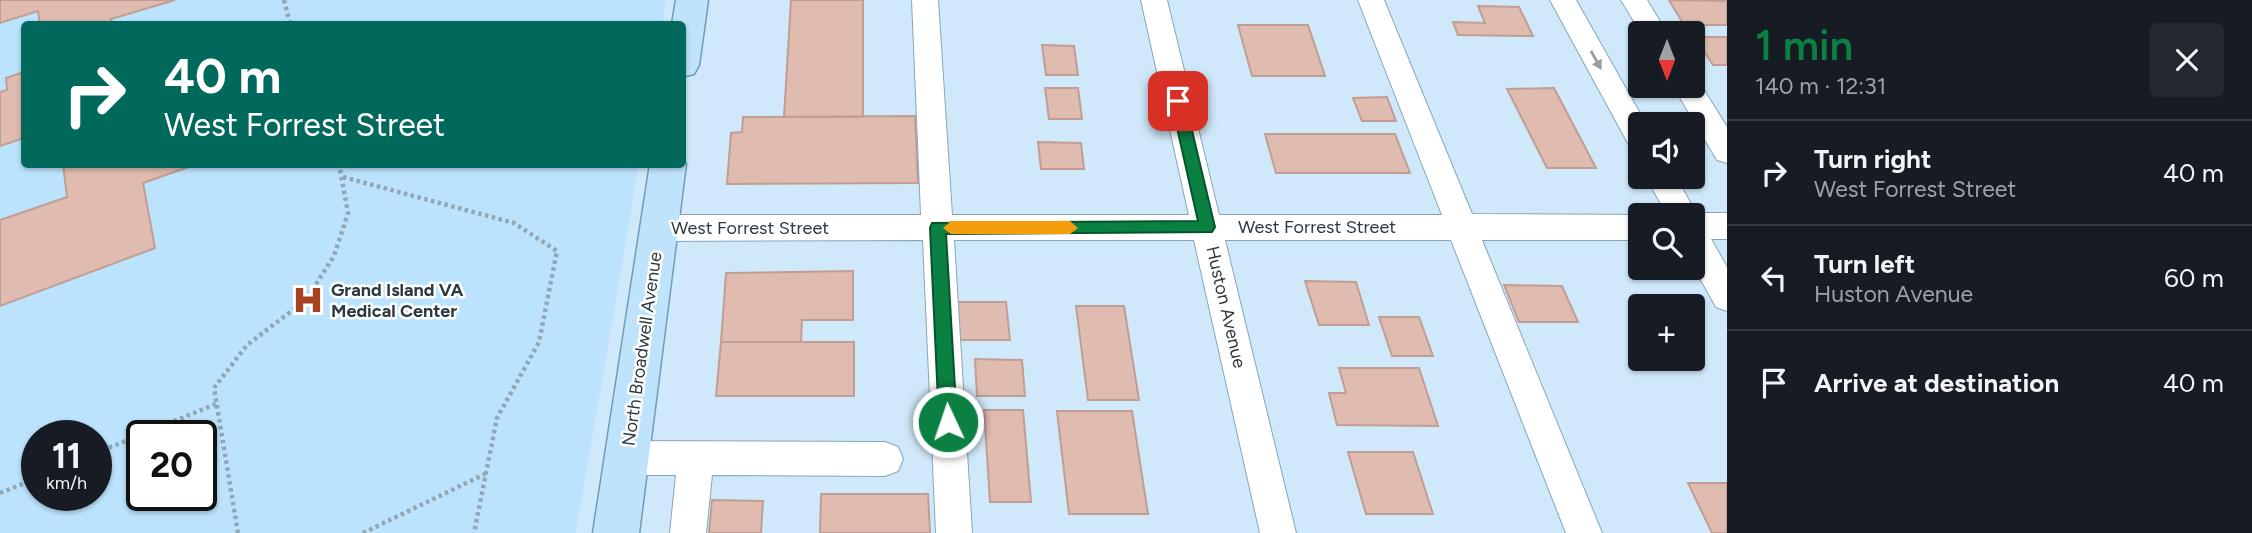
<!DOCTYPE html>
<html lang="en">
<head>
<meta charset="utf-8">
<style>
	:root { --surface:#171b24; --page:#242831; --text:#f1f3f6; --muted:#9ea1a6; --line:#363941; --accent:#0b8043 }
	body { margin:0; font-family:Figtree,sans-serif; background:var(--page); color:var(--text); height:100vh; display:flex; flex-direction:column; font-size:26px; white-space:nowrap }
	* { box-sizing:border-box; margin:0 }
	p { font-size:23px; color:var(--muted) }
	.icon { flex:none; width:38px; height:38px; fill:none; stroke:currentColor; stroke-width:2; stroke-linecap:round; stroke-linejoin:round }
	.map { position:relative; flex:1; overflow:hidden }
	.panel { display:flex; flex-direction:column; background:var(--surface); width:525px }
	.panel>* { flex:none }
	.top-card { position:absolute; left:21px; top:21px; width:665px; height:147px; border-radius:7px; box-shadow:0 2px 5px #0004; background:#00695c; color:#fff; overflow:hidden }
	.needle { width:46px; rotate:180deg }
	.controls { position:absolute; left:1628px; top:21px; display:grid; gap:14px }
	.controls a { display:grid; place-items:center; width:77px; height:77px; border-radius:7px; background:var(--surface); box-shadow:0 2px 5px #0004; font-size:35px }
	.speed { position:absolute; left:21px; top:420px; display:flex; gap:14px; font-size:35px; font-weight:700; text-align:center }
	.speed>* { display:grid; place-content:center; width:91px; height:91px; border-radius:50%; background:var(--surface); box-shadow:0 2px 5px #0004; line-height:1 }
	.speed small { font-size:18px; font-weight:400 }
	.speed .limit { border:4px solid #111; border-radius:10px; background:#fff; color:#111 }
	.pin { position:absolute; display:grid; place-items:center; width:60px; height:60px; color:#fff; margin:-30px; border-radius:14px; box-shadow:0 4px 10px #0006 }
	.me { position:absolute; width:77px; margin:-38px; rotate:357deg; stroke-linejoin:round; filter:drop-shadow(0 0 5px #0008) }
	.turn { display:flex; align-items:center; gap:24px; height:147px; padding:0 28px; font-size:32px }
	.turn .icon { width:91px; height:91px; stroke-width:2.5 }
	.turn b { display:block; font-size:49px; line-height:60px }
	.round { display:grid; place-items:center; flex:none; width:74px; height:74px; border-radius:7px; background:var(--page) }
	.overview { display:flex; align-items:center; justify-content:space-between; height:119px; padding:0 28px }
	h1 { font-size:42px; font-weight:600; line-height:52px; color:var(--accent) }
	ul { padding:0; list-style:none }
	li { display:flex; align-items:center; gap:21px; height:105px; padding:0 28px; border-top:2px solid var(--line) }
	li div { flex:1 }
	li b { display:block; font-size:26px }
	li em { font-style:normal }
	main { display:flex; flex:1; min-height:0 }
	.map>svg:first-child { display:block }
	.built { fill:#bce3fd; fill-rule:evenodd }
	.building { fill:#dfbbb0; stroke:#c19d93; stroke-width:2 }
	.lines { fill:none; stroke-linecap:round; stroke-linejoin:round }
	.minor-casing { stroke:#88a5ba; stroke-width:2 }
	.major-casing { stroke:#709cb8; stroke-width:3 }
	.path { stroke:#92a6b4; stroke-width:4.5; stroke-dasharray:3.5 3.5; stroke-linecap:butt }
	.minor { fill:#fff; fill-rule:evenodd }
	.major { fill:#bfe3fb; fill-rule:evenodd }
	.oneway { fill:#969ca0 }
	.route { fill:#0b8043; stroke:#07532c; stroke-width:2 }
	.slow { fill:#f59e0b }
	.labels { text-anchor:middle; stroke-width:5; stroke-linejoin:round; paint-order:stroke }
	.street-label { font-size:18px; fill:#2c3941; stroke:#fff }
	.poi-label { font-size:18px; font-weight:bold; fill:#2c3941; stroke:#fff; text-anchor:start }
</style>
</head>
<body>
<main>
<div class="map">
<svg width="1727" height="533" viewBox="0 0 1727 533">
	<rect width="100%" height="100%" fill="#d0e9fa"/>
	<path class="built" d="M 0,0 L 666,0 L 662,24 L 24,24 L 24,164 L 639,165 L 576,533 L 0,533 ZM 37,436 L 96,436 L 96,495 L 37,495 ZM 142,436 L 201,436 L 201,495 L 142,495 Z"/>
	<path class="building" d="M 0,0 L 175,0 L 111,19 L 112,24 L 40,24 L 38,11 L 0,23 Z
		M 791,0 L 863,0 L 863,117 L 784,117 Z
		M 1669,0 L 1727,1 L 1727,25 L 1684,25 Z
		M 1478,6 L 1519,7 L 1533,36 L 1458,35 L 1453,22 L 1485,23 Z
		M 1238,25 L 1308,25 L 1325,76 L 1252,76 Z
		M 1695,37 L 1727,37 L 1727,65 L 1713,65 Z
		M 1042,45 L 1074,46 L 1078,75 L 1046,75 Z
		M 24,72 L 24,138 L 0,146 L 0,92 L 7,90 L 6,78 Z
		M 1045,88 L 1078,88 L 1082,119 L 1049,119 Z
		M 1554,88 L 1596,168 L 1547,168 L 1507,89 Z
		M 1387,97 L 1396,121 L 1362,121 L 1353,98 Z
		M 915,116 L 918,183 L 727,184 L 731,133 L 742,132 L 743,117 Z
		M 1265,134 L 1395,134 L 1410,173 L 1276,173 Z
		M 1038,142 L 1081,143 L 1084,169 L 1041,169 Z
		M 63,164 L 197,164 L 143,183 L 155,248 L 0,306 L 0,220 L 67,197 Z
		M 853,271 L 853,320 L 802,320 L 801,342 L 721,342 L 726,273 Z
		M 1305,281 L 1356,282 L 1369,325 L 1319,325 Z
		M 1504,285 L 1562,286 L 1578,322 L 1519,322 Z
		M 955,302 L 1006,302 L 1010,340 L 957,340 Z
		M 1076,306 L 1124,306 L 1139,400 L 1088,400 Z
		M 1379,317 L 1419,317 L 1433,356 L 1392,356 Z
		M 721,342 L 854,342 L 854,396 L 716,396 Z
		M 975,359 L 1022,360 L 1025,396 L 977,396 Z
		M 1339,368 L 1419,368 L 1438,426 L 1337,425 L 1329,393 L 1346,393 Z
		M 984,410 L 1023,410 L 1031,502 L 990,502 Z
		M 1057,411 L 1132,411 L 1148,514 L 1069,514 Z
		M 1348,452 L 1413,452 L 1433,514 L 1366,514 Z
		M 1688,483 L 1727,483 L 1727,533 L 1712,533 Z
		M 821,494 L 928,494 L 930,533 L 820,533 Z
		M 712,500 L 763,501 L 761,533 L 709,533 Z"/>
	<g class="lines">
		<g class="minor-casing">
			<path id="minor" d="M 912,0 L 938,0 L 952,215 L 1189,215 L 1141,0 L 1167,0 L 1219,215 L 1442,215 L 1358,0 L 1384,0 L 1472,214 L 1643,215 L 1640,215 L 1640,240 L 1482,240 L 1602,533 L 1566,533 L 1451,240 L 1225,240 L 1296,533 L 1260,533 L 1194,240 L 954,240 L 972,533 L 936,533 L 923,240 L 659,241 L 648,237 L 644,228 L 648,219 L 659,215 L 921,215 Z
				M 1550,0 L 1576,0 L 1646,124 L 1640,124 L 1640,150 L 1630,147 Z
				M 1621,0 L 1647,0 L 1667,33 L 1641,33 Z
				M 1692,77 L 1697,79 L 1727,127 L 1727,163 L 1717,160 L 1673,86 L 1692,86 Z
				M 1646,177 L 1676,177 L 1696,213 L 1727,213 L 1727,239 L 1711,239 L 1727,267 L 1727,311 L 1716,307 L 1692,264 L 1692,215 L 1667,215 Z
				M 627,441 L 885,442 L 898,447 L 903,459 L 898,471 L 885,476 L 712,475 L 706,533 L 670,533 L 676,475 L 627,475 L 614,470 L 609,458 L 614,446 Z"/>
		</g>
		<g class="major-casing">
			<path id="major" d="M 676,0 L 708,0 L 699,65 L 694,74 L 682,77 L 682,24 L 672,24 Z
				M 682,157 L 686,164 L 639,533 L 593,533 L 650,164 L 682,164 Z"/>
		</g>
		<path class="path" d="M 284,0 L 290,24
			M 343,177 L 514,223 L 557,251 L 539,342 L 497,418 L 474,533
			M 96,453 L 216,404
			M 0,493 L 37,478
			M 238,533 L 214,388 L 247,345 L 306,300 L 334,256 L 348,213 L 339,164
			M 363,533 L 485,474"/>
		<use href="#minor" class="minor"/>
		<use href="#major" class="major"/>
	</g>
	<defs><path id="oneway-solid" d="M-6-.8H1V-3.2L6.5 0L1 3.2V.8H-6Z" transform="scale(1.75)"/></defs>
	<use class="oneway" href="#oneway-solid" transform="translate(1596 60) rotate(61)"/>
	<path class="route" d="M 1178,96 L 1185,101 L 1215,227 L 1212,232 L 946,234 L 957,422 L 954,428 L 948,430 L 942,428 L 939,422 L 930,228 L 932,223 L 1198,221 L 1171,101 Z"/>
	<path class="slow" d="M 951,221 L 1070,221 L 1078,228 L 1070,234 L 951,234 L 943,228 Z"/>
	<defs>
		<g id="hospital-bare" transform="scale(2.415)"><path d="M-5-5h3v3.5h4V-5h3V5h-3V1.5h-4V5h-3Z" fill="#a84021" stroke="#fff" stroke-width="2.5" paint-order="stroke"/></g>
	</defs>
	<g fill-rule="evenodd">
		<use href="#hospital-bare" x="308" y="300"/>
	</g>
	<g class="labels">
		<g class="street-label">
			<text x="1317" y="233">West Forrest Street</text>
			<text x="750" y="234">West Forrest Street</text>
			<text transform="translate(1226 307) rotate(77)" y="6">Huston Avenue</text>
			<text transform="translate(642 349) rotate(-82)" y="6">North Broadwell Avenue</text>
		</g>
		<g class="poi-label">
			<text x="331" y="296">Grand Island VA<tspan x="331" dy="21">Medical Center</tspan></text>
		</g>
	</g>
</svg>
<div class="controls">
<a><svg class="needle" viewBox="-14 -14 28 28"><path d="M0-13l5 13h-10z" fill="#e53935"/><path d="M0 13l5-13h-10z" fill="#9ea1a6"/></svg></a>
<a><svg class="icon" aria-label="sound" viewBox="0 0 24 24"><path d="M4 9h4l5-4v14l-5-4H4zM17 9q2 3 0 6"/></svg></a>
<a><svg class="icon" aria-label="search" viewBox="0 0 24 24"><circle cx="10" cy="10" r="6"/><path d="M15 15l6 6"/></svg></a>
<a>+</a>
</div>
<div class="speed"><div>11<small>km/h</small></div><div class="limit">20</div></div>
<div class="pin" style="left:1178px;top:101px;background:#d93025"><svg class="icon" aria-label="arrive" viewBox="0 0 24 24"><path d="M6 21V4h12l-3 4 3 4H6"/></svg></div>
<svg class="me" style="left:948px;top:422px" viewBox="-20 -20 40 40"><circle r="17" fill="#0b8043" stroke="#fff" stroke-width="3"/><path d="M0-11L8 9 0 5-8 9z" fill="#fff"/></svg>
<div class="top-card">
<div class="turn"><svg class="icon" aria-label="right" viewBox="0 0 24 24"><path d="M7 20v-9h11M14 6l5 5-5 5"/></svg><div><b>40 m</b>West Forrest Street</div></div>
</div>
</div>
<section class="panel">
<div class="overview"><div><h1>1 min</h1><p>140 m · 12:31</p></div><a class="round"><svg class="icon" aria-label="close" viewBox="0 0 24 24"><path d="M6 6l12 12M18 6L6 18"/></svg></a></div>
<ul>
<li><svg class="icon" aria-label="right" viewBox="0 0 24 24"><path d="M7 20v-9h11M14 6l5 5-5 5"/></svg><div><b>Turn right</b><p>West Forrest Street</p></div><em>40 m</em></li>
<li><svg class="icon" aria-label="left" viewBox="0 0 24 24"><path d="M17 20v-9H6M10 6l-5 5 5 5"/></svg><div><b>Turn left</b><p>Huston Avenue</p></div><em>60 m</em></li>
<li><svg class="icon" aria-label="arrive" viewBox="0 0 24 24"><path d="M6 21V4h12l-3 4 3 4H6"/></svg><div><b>Arrive at destination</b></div><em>40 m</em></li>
</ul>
</section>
</main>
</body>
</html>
